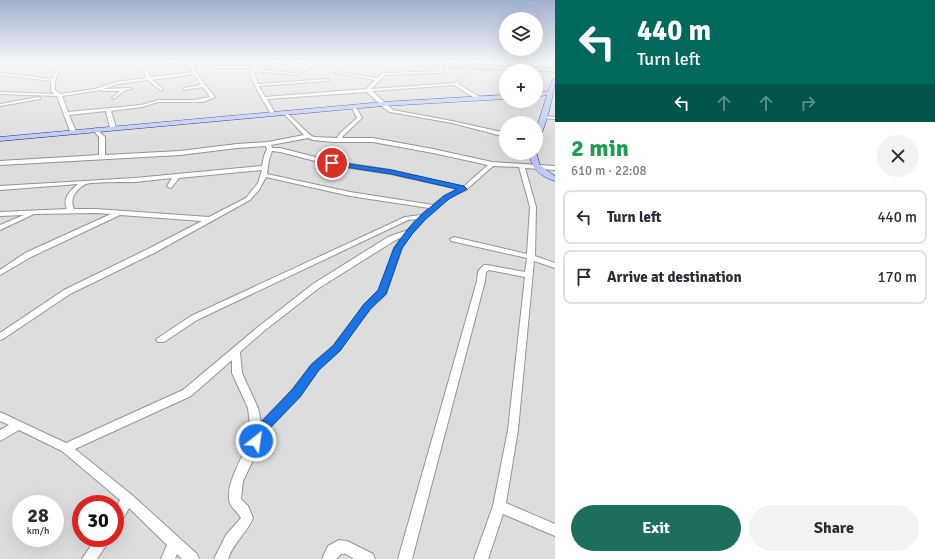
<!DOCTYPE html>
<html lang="en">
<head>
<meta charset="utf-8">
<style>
	:root { --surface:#fff; --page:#f2f2f3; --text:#2b2b33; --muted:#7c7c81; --line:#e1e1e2; --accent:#1d6e5c }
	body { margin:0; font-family:Signika,sans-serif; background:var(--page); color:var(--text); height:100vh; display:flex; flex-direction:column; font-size:15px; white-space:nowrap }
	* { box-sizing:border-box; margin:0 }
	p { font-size:13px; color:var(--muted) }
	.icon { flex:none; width:22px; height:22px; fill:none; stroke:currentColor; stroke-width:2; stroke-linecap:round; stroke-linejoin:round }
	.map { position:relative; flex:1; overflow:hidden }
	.details { display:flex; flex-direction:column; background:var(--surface); width:380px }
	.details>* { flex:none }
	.hud { background:#00695c; color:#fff; overflow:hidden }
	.tools { position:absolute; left:499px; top:12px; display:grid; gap:8px }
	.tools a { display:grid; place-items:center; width:44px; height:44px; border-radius:50%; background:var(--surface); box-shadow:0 4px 16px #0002; font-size:20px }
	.speed { position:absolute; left:12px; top:495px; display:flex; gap:8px; font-size:20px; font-weight:700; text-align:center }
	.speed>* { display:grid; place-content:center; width:52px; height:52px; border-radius:50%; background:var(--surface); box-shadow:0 4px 16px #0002; line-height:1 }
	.speed small { font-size:10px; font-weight:400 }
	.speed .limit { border:6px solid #d22; background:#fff; color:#111 }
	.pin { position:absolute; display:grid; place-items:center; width:34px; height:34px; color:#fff; margin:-17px; border:2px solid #fff; border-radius:50%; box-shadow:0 1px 4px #0007 }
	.me { position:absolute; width:44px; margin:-22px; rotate:30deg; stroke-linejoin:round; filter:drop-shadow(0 0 3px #0008) }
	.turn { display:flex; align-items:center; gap:14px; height:84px; padding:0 16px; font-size:18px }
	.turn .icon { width:52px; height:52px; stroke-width:2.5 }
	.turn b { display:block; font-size:28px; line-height:34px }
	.lanes { display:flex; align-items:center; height:38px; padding:0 16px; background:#0003; justify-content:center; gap:20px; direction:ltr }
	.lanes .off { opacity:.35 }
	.round { display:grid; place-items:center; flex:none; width:42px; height:42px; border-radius:21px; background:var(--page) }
	.headline { display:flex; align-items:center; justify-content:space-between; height:68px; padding:0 16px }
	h1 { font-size:24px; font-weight:800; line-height:30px; color:#1e9e55 }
	.primary-button { display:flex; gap:8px; margin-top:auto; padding:8px 16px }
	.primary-button a { flex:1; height:46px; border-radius:24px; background:var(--accent); color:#fff; font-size:16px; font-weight:800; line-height:46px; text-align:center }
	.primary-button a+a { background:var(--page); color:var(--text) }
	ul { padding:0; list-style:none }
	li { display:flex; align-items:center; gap:12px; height:54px; margin:0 8px 6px; padding:0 8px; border:2px solid var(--line); border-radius:8px }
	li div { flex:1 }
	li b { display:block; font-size:15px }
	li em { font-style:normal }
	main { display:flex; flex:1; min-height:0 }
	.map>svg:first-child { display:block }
	.residential { fill:#dcdddc; fill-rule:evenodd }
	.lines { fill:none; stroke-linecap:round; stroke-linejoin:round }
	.minor-casing { stroke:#939393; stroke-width:2 }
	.secondary-casing { stroke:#0c1e70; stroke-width:1 }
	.minor { fill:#fff; fill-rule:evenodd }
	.secondary { fill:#bdcaf6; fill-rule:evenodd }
	.route { fill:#1a73e8; stroke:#114b97 }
</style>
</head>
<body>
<main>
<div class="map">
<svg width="555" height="559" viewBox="0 0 555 559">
	<rect width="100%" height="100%" fill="#e6ebef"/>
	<path class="residential" d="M 0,61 L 555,61 L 555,559 L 0,559 ZM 506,71 L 536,71 L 536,101 L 506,101 ZM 506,123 L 536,123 L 536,153 L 506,153 ZM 21,504 L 55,504 L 55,538 L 21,538 ZM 81,504 L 115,504 L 115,538 L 81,538 Z"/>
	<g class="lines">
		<g class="minor-casing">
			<path id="minor" d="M 61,61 L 64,61 C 58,71 54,80 55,90 L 60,94 L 95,89 L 116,82 L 146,78 L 144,70 L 146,69 L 148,70 L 150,77 L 193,72 L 189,65 L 167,66 L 165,65 L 165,61 L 169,61 L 169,64 L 188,63 L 187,61 L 191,61 L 200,78 L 215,97 L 203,102 L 158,102 L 142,107 L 111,111 L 116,128 L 113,130 L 110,128 L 106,111 L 69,115 L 76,131 L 73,133 L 70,131 L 57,96 L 0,94 L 0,92 L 54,94 L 51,91 L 51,81 L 0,75 L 0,73 L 52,79 ZM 194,74 L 201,85 L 184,88 L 184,90 L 203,87 L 210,97 L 194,100 L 158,100 L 141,105 L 68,112 L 62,96 L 101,90 L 103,91 L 120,91 L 112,98 L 114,99 L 125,90 L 132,89 L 130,88 L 104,89 L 117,84 L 148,80 L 161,91 L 163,90 L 163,89 L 152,80 Z
				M 261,61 L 265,61 L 256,69 L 296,73 L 305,67 L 266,61 L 280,61 L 308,65 L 310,61 L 314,61 L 310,67 L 297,75 L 255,71 L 254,73 L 258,84 L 327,79 L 329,80 L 327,81 L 259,86 L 265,97 L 366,89 L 375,80 L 335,73 L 337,72 L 377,78 L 382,74 L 380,70 L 333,61 L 344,61 L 382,68 L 385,73 L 437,71 L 442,64 L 445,65 L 441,72 L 438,73 L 385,75 L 371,89 L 455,83 L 457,82 L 468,65 L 470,65 L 458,84 L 480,97 L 480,99 L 476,99 L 454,85 L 372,91 L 393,110 L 452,121 L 506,133 L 506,137 L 452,123 L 390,112 L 385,109 L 367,92 L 267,99 L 275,113 L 273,114 L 271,114 C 263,100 255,89 250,73 L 251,71 L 250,70 L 253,68 L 214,68 L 212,67 L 214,66 L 254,66 Z
				M 38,97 L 40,98 L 40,99 L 0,106 L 0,104 Z
				M 353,105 L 355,105 L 362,118 L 344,135 L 342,138 L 373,138 L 433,149 L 492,162 L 555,166 L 555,170 L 525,168 L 536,207 L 535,256 L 555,263 L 555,268 L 534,261 L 518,430 L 506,503 L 555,524 L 555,536 L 503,514 L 488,559 L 474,559 L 493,506 L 508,430 L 525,277 L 489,270 L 486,272 L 485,281 L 412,559 L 398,559 L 477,281 L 478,271 L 484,265 L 487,265 L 525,272 L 527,258 L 451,241 L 450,239 L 454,237 L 527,254 L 530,207 L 519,167 L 493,166 L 466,190 L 448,198 L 425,218 L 412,233 L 402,248 L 386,294 L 371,308 L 339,350 L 318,370 L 300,396 L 262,436 L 262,441 L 243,481 L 241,499 L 248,506 L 253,518 C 247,533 233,543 228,559 L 214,559 L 226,535 L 241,518 C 238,512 232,509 230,503 C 224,487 243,455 250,441 L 251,434 L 248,408 L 232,373 L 232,360 L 191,396 L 75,449 L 132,495 L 197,554 L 199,559 L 182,559 L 177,554 L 175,559 L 161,559 L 167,545 L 129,508 L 120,524 L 115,526 L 115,509 L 120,500 L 62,451 L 19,430 L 0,441 L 0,430 L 9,425 L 0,421 L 0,412 L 66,443 L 183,390 L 258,327 L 313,284 L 388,237 L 408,230 L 417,219 L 408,220 L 197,320 L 164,342 L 158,342 L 156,340 L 158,338 L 191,316 L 405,217 L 421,215 L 429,208 L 350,196 L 266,177 L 259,190 L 250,200 L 154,253 L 70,294 L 3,339 L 0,340 L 0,333 L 64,290 L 148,249 L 202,221 L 120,215 L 31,257 L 0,275 L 0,270 L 25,253 L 111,214 L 96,213 L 34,214 L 0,230 L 0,225 L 24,215 L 0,216 L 0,212 L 67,209 C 62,198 70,191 78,184 L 0,190 L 0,186 L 135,178 L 262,166 L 264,156 L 267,149 L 266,146 L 237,148 L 180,155 L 0,165 L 0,161 L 99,155 L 99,137 L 93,130 L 96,128 L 105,137 L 105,155 L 180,151 L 237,144 L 268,142 L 304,135 L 283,113 L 283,112 L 285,111 L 310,135 L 314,137 L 337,138 L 340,133 L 357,118 L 351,106 ZM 308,138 L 313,140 L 333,142 L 373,142 L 433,153 L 488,165 L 463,187 L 391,170 L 331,161 L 280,148 L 272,148 L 271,145 ZM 272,151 L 280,152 L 331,165 L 391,174 L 458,189 L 444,196 L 433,205 L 350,192 L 267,174 L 269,160 ZM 262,170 L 258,183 L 246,198 L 209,217 L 96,209 L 74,209 C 69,199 76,189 86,184 C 91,182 126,182 135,182 C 147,181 160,179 172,178 L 167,186 L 170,188 L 172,187 L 179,178 ZM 402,237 L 394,248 L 379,291 L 365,304 L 333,346 L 312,364 L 292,390 L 261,423 L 258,408 L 242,373 L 240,352 L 264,331 L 319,288 L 394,241 Z
				M 543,116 L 555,117 L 555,119 L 543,118 Z
				M 96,538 L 111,538 L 97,559 L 82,559 Z
				M 339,540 L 347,541 L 373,554 L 375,559 L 354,559 L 346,554 L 341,554 L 336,559 L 322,559 L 328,546 Z"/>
		</g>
		<g class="secondary-casing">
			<path id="secondary" d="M 405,61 L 555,68 L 555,72 L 456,68 Z
				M 555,79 C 555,89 544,138 536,141 L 536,130 L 547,95 L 536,97 L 536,93 L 548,91 L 552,81 Z
				M 506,95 L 506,99 L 383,106 L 0,141 L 0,137 L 383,102 Z
				M 536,152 L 540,165 L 555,176 L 555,181 C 542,178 530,167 529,153 Z"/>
		</g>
		<use href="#minor" class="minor"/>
		<use href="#secondary" class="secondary"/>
	</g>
	<linearGradient id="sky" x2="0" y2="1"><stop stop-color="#a2b0d0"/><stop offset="0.44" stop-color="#f4f6f8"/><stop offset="1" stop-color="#f4f6f8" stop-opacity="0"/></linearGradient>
	<rect width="555" height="140" fill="url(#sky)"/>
	<path class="route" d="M 329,161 L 391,170 L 464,186 L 467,189 L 449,199 L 426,219 L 413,233 L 402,248 L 386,294 L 371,308 L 340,351 L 319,370 L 300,397 L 263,435 L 261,445 L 256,446 L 252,445 L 250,441 L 253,430 L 292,390 L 311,365 L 333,346 L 364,304 L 378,290 L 394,248 L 407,230 L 421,215 L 444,196 L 457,189 L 391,174 L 332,165 L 328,163 Z"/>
</svg>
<div class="tools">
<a><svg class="icon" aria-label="layers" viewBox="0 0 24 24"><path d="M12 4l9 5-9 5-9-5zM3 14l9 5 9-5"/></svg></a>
<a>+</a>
<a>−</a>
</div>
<div class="speed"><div>28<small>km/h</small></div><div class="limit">30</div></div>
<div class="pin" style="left:332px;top:163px;background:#d93025"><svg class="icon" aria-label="arrive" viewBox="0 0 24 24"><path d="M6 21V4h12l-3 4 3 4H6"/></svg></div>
<svg class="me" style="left:256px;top:441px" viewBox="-20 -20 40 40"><circle r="17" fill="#1a73e8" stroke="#fff" stroke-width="3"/><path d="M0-11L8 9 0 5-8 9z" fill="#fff"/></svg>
</div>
<section class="details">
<div class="hud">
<div class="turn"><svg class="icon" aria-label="left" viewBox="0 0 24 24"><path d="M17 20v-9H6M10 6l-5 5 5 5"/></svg><div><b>440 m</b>Turn left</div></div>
<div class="lanes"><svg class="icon" aria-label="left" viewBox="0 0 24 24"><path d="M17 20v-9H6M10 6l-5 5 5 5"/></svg><svg class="icon off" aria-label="ahead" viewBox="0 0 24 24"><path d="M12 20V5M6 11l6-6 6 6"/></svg><svg class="icon off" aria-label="ahead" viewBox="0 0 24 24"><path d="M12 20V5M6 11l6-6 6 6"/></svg><svg class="icon off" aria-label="right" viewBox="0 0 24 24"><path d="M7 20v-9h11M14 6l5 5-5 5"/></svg></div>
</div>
<div class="headline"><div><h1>2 min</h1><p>610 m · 22:08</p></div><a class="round"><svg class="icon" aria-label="close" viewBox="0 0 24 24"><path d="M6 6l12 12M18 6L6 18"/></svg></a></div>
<ul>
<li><svg class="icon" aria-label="left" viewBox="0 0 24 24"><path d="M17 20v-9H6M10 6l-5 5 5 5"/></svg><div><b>Turn left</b></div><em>440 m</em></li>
<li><svg class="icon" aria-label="arrive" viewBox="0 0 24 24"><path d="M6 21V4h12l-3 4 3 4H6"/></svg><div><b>Arrive at destination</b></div><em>170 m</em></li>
</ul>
<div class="primary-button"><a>Exit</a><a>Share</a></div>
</section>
</main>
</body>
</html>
